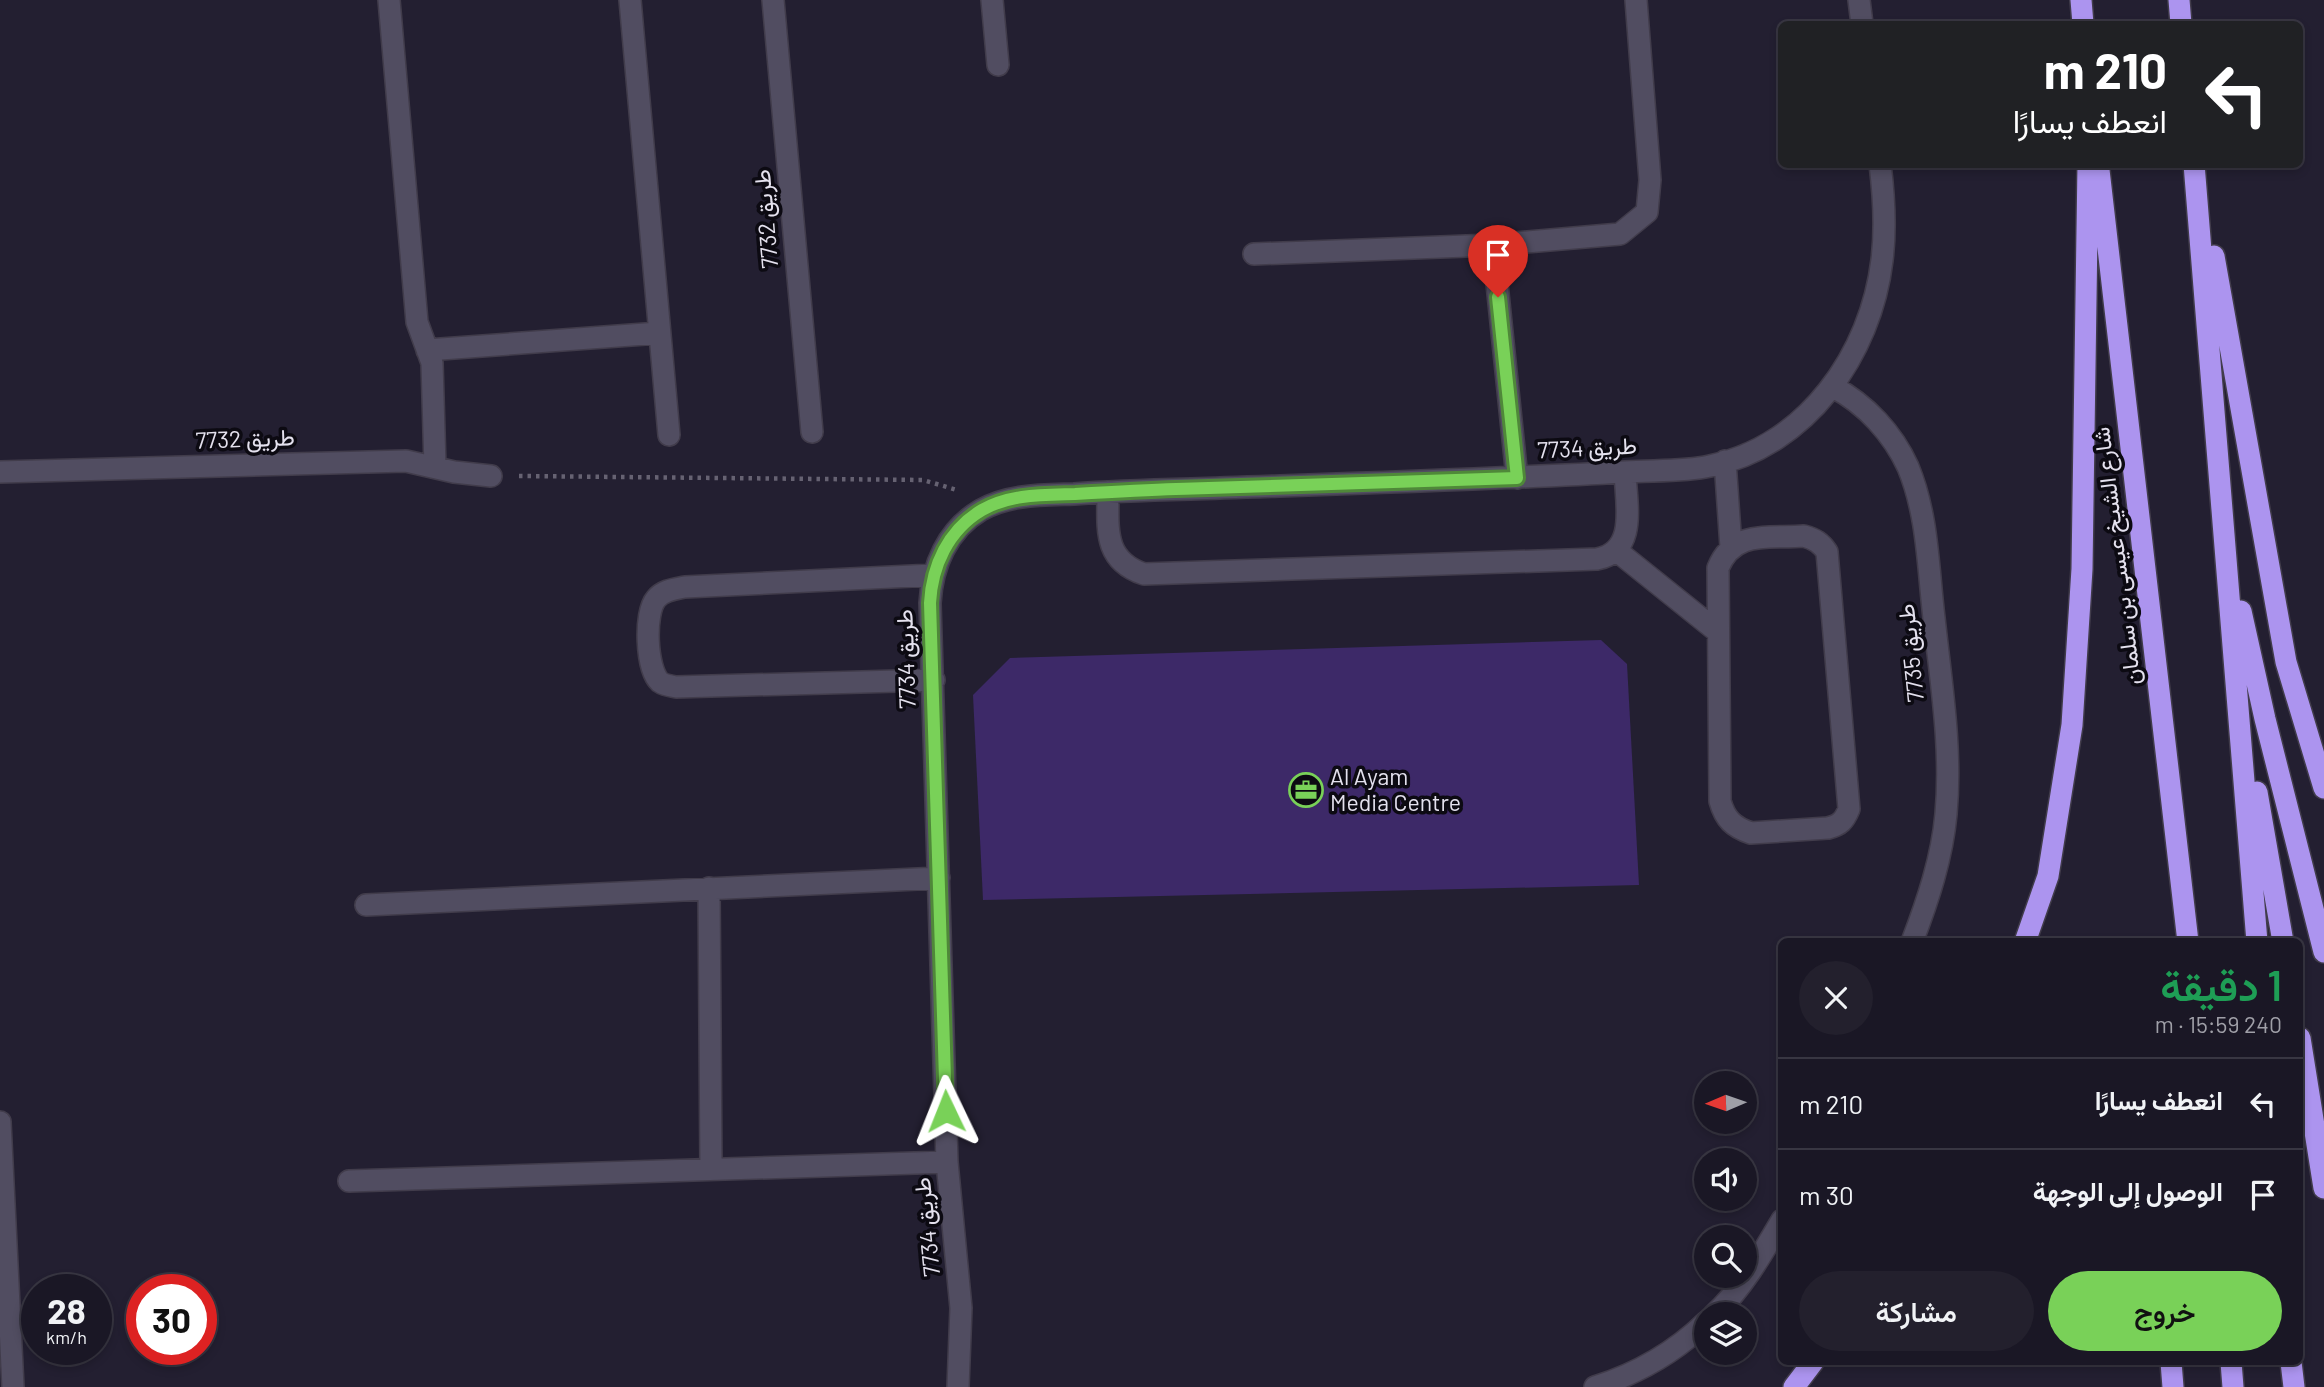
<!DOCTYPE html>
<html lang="ar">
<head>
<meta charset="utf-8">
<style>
	:root { --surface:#1a1725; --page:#23202d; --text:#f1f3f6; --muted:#9f9fa7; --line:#383642; --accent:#79d158 }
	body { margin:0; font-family:Barlow,Vazirmatn,sans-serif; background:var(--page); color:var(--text); direction:rtl; height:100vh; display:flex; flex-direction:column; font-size:26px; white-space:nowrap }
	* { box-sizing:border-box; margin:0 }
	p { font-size:23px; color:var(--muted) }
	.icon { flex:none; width:38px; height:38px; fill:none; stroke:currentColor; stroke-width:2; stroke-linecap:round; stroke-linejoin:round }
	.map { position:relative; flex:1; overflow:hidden; direction:ltr }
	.panel { position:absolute; left:1778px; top:938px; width:525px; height:427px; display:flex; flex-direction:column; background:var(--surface); border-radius:10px; box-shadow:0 4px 10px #0003,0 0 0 2px var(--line); direction:rtl }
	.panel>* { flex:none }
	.guide { position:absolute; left:1778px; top:21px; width:525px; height:147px; border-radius:10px; box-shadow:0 4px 10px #0003,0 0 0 2px var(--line); direction:rtl; background:#202124; color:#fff; overflow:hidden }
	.needle { width:46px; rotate:268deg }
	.controls { position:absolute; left:1694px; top:1071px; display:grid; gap:14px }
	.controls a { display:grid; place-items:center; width:63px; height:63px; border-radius:50%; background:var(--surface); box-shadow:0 4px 10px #0003,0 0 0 2px var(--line); font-size:35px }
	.speed { position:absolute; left:21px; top:1274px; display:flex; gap:14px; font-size:35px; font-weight:700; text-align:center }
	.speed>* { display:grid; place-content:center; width:91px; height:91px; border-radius:50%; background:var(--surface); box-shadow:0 4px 10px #0003,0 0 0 2px var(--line); line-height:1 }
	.speed small { font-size:18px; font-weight:400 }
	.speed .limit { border:10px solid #d22; background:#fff; color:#111 }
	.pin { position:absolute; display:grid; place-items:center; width:60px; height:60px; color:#fff; margin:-72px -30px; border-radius:50% 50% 50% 0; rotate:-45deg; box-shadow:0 0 7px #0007 }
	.pin .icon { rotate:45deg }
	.me { position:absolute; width:77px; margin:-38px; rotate:358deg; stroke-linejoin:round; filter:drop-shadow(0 0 5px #0008) }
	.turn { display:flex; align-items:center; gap:24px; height:147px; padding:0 21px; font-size:32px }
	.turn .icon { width:91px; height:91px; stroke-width:2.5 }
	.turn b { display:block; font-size:49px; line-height:60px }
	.round { display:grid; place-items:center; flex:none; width:74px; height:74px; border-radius:37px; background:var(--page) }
	.overview { display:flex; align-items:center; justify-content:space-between; height:119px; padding:0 21px }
	h1 { font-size:42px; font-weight:600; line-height:52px; color:#1e9e55 }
	.primary-button { display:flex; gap:14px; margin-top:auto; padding:14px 21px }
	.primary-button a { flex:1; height:80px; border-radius:42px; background:var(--accent); color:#111; font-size:28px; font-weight:600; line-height:80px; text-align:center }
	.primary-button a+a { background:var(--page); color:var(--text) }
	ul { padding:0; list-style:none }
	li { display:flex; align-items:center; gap:21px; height:91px; padding:0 21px; border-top:2px solid var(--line) }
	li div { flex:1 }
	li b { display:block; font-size:26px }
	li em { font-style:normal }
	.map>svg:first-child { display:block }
	.building { fill:#3d2968 }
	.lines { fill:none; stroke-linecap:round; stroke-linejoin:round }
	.minor-casing { stroke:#413c4b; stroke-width:24 }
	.highway-casing { stroke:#413c4b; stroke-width:24 }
	.path { stroke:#666272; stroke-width:4.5; stroke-dasharray:3.5 5; stroke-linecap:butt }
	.minor { stroke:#514d61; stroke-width:21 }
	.highway { stroke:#ac94ef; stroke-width:21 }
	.route-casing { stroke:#4f8839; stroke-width:18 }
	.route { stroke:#79d158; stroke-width:12 }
	.labels { text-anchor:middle; stroke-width:7; stroke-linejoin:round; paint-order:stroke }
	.street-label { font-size:23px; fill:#e4e1ee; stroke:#0c0a12 }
	.poi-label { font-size:23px; fill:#e4e1ee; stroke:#0c0a12; text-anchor:start }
</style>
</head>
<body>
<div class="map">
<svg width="2324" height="1387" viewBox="0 0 2324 1387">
	<rect width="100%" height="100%" fill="#231f31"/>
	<path class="building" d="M 1601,640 L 1627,664 L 1639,885 L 983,900 L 973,695 L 1010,658 Z"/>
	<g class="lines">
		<g class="minor-casing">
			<path id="minor" d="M 389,0 L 417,322 L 432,363 L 435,467
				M 630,0 L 669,435
				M 773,0 L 812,432
				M 992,0 L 998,65
				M 1859,0 L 1862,24
				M 1493,245 L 1517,478
				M 1254,254 L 1493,245 L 1620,234 L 1647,212 L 1650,180 L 1636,0
				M 427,350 L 659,333
				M 1833,387 C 1866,404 1893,434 1908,467 C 1928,515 1928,568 1934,618 C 1941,683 1952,748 1946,814 C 1942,858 1928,900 1912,942
				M 1725,461 L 1731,547
				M 0,472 L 406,461 L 454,472 L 491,476
				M 1108,492 C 1108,529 1103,560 1144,574 L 1597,559 C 1638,551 1626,504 1625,472
				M 1804,536 C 1815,539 1821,543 1827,552 L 1849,809 C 1844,821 1840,825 1828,828 L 1751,833 C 1733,827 1725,819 1720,801 L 1718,568 C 1734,529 1769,539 1804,536 Z
				M 1617,551 L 1718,632
				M 933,575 L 685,587 C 675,589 663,590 656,599 C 644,613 646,669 660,682 C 664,685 670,686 676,687 L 934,680
				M 709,888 L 711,1169
				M 366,905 L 939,878
				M 0,1122 L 13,1387
				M 349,1181 L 947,1162
				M 1715,1314 C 1743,1287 1762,1254 1782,1220
				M 958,1387 L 961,1308 L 947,1162 L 930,603 C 932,566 947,530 981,510 C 1009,494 1043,495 1074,494 C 1113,491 1152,490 1191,489 C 1335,484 1480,480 1625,472 C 1653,470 1683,472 1710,466 C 1807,446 1871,354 1882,260 C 1886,228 1884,196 1880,164
				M 1595,1387 C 1636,1374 1675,1352 1706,1322"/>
		</g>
		<g class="highway-casing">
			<path id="highway" d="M 2081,0 L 2083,24
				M 2179,0 L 2181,24
				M 2194,164 L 2257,942
				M 2099,170 L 2188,942
				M 2214,256 L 2286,662 L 2324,788
				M 2241,611 L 2265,719 L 2324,952
				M 2257,792 L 2283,942
				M 2025,942 L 2048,876 L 2072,725 L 2082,569 L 2088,164
				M 2300,1038 L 2324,1188
				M 2171,1362 L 2173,1387
				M 2231,1362 L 2233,1387
				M 2291,1362 L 2294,1387
				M 1794,1387 L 1813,1362"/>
		</g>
		<path class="path" d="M 519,476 L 923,480 L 957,490"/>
		<use href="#minor" class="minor"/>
		<use href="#highway" class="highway"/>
	</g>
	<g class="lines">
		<g class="route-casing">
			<path id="route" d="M 946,1111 L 930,603 C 932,566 948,530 982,510 C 1010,494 1043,495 1075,494 C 1109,492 1143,490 1176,489 C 1290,486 1404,482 1517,478 L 1498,297"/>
		</g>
		<use href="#route" class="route"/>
	</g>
	<defs>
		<g id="office-ring" transform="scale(1.75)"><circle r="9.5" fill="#0c0a12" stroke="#79d158" stroke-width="1.5"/><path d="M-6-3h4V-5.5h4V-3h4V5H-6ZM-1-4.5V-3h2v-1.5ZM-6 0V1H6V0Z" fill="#79d158"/></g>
	</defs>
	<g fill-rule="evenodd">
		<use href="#office-ring" x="1306" y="790"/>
	</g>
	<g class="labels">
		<g class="street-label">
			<text transform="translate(766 219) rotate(-95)" y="8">طريق 7732</text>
			<text transform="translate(245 439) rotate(-2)" y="8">طريق 7732</text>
			<text transform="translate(1587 448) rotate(-3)" y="8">طريق 7734</text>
			<text transform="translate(2117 556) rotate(-97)" y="8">شارع الشيخ عيسى بن سلمان</text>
			<text transform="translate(1911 653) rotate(-96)" y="8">طريق 7735</text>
			<text transform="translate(906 659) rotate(-92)" y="8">طريق 7734</text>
			<text transform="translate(927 1227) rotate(-96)" y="8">طريق 7734</text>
		</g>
		<g class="poi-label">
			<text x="1330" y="785">Al Ayam<tspan x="1330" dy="26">Media Centre</tspan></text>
		</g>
	</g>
</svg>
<div class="controls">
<a><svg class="needle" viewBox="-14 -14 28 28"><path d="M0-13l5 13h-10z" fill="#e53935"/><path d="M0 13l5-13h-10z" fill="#9f9fa7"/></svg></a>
<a><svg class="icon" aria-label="sound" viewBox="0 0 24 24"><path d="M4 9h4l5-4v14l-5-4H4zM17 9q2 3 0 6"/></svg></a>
<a><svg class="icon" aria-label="search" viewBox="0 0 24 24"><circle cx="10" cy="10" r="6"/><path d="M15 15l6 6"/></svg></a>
<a><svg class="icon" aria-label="layers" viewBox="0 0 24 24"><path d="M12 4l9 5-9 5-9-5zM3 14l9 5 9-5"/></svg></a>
</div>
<div class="speed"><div>28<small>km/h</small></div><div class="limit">30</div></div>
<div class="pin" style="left:1498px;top:297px;background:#d93025"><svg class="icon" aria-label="arrive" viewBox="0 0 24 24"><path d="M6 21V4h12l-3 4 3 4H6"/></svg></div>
<svg class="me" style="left:946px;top:1111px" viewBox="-20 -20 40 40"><path d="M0-17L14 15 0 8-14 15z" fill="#79d158" stroke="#fff" stroke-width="4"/></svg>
<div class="guide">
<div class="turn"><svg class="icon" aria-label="left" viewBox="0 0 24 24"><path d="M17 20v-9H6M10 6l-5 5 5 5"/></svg><div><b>210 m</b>انعطف يسارًا</div></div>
</div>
<section class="panel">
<div class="overview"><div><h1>1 دقيقة</h1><p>240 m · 15:59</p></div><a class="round"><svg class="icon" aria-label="close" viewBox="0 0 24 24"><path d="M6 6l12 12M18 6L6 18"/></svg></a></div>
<ul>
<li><svg class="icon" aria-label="left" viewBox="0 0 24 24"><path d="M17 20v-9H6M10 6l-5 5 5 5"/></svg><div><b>انعطف يسارًا</b></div><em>210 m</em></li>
<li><svg class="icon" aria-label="arrive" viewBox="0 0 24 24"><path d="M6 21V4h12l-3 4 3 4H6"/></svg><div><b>الوصول إلى الوجهة</b></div><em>30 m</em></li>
</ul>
<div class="primary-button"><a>خروج</a><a>مشاركة</a></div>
</section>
</div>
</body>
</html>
